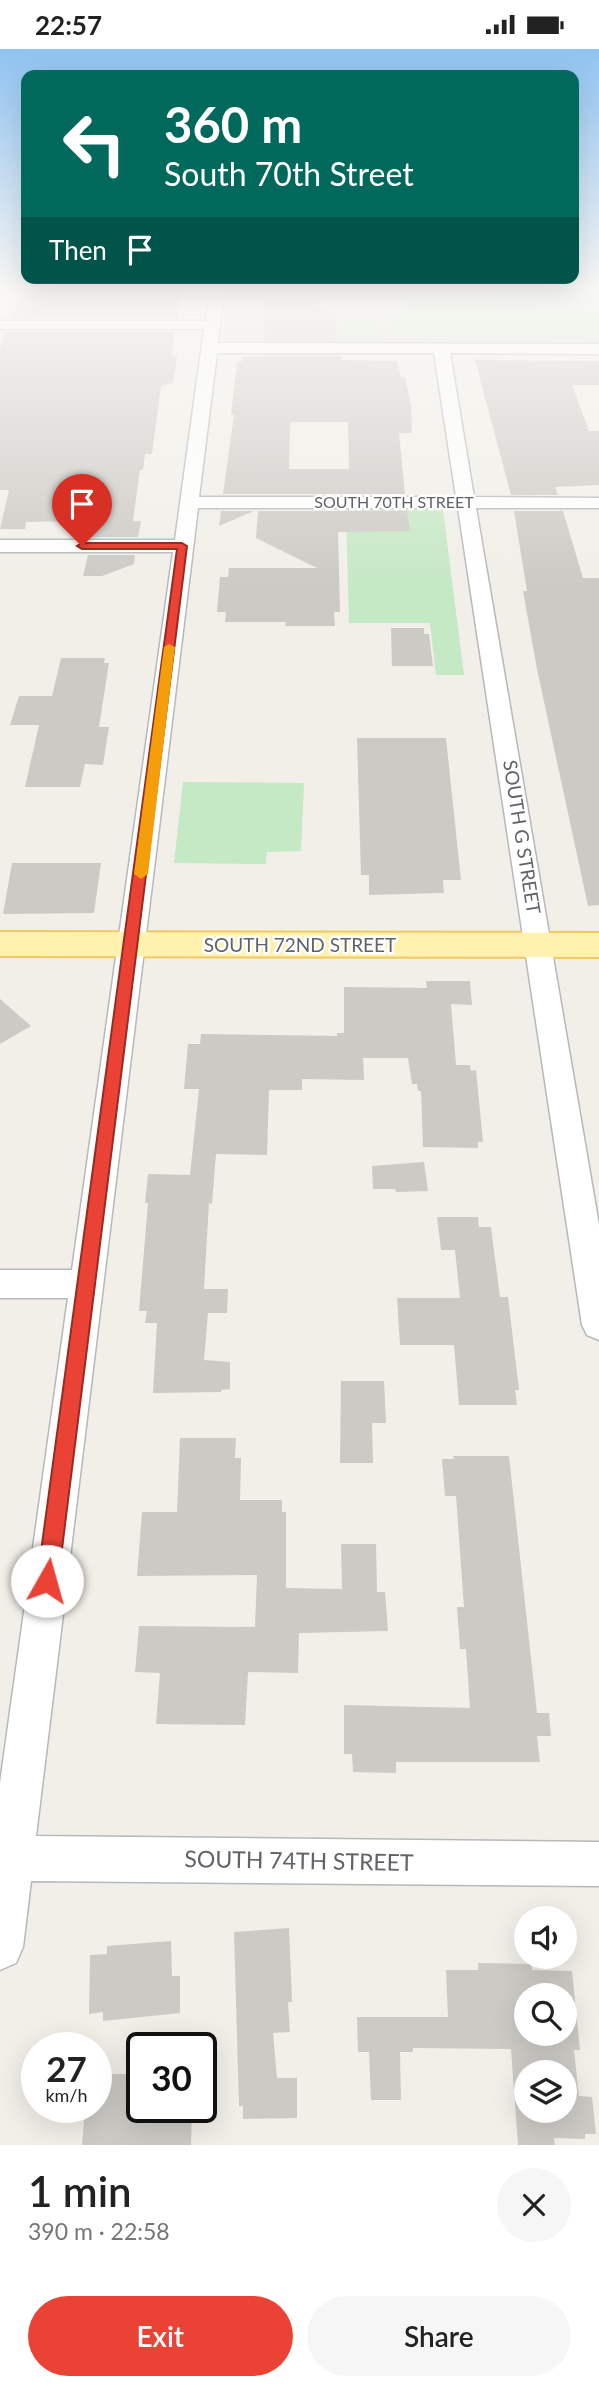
<!DOCTYPE html>
<html lang="en">
<head>
<meta charset="utf-8">
<style>
	:root { --surface:#fff; --page:#f6f6f6; --text:#222; --muted:#767676; --accent:#ea4335 }
	body { margin:0; font-family:Lato,sans-serif; background:var(--page); color:var(--text); height:100vh; display:flex; flex-direction:column; font-size:26px; white-space:nowrap }
	* { box-sizing:border-box; margin:0 }
	p { font-size:23px; color:var(--muted) }
	.icon { flex:none; width:38px; height:38px; fill:none; stroke:currentColor; stroke-width:2; stroke-linecap:round; stroke-linejoin:round }
	.map { position:relative; height:2096px; overflow:hidden }
	.drawer { display:flex; flex-direction:column; background:var(--surface); flex:1 }
	.drawer>* { flex:none }
	.guide { position:absolute; left:21px; top:21px; width:558px; height:214px; border-radius:14px; box-shadow:0 7px 28px #0002; background:#00695c; color:#fff; overflow:hidden }
	.buttons { position:absolute; left:514px; top:1857px; display:grid; gap:14px }
	.buttons a { display:grid; place-items:center; width:63px; height:63px; border-radius:50%; background:var(--surface); box-shadow:0 7px 28px #0002; font-size:35px }
	.speed { position:absolute; left:21px; top:1983px; display:flex; gap:14px; font-size:35px; font-weight:700; text-align:center }
	.speed>* { display:grid; place-content:center; width:91px; height:91px; border-radius:50%; background:var(--surface); box-shadow:0 7px 28px #0002; line-height:1 }
	.speed small { font-size:18px; font-weight:400 }
	.speed .limit { border:4px solid #111; border-radius:10px; background:#fff; color:#111 }
	.pin { position:absolute; display:grid; place-items:center; width:60px; height:60px; color:#fff; margin:-72px -30px; border-radius:50% 50% 50% 0; rotate:-45deg; box-shadow:0 0 7px #0007 }
	.pin .icon { rotate:45deg }
	.me { position:absolute; width:77px; margin:-38px; rotate:7deg; stroke-linejoin:round; filter:drop-shadow(0 0 5px #0008) }
	.turn { display:flex; align-items:center; gap:24px; height:147px; padding:0 28px; font-size:32px }
	.turn .icon { width:91px; height:91px; stroke-width:2.5 }
	.turn b { display:block; font-size:49px; line-height:60px }
	.then { display:flex; align-items:center; height:66px; padding:0 28px; background:#0003; gap:14px; font-size:26px }
	.round { display:grid; place-items:center; flex:none; width:74px; height:74px; border-radius:37px; background:var(--page) }
	.headline { display:flex; align-items:center; justify-content:space-between; height:119px; padding:0 28px }
	h1 { font-size:42px; font-weight:600; line-height:52px }
	.primary-button { display:flex; gap:14px; margin-top:auto; padding:14px 28px }
	.primary-button a { flex:1; height:80px; border-radius:42px; background:var(--accent); color:#fff; font-size:28px; font-weight:600; line-height:80px; text-align:center }
	.primary-button a+a { background:var(--page); color:var(--text) }
	.status { display:flex; justify-content:space-between; align-items:center; height:49px; padding:0 35px; background:var(--surface); direction:ltr }
	.status svg { height:19px; fill:currentColor }
	.map>svg:first-child { display:block }
	.education { fill:#e1ded6 }
	.green { fill:#c5e8c5 }
	.building { fill:#cccac5; fill-rule:evenodd }
	.lines { fill:none; stroke-linecap:round; stroke-linejoin:round }
	.minor-casing { stroke:#b5b8bc; stroke-width:3 }
	.primary-casing { stroke:#f2c960; stroke-width:4 }
	.minor { fill:#fff; fill-rule:evenodd }
	.primary { fill:#fff2af; fill-rule:evenodd }
	.route { fill:#ea4335; stroke:#982c22; stroke-width:2 }
	.slow { fill:#f59e0b }
	.labels { text-anchor:middle; stroke-width:5; stroke-linejoin:round; paint-order:stroke }
	.far-street-label { font-size:16px; fill:#5f6368; stroke:#fff }
	.street-label { font-size:19px; fill:#5f6368; stroke:#fff }
	.near-street-label { font-size:23px; fill:#5f6368; stroke:#fff }
</style>
</head>
<body>
<div class="status"><b>22:57</b><svg viewBox="0 0 49 12"><path d="M0 12V9h3v3zM5 12V6h3v6zM10 12V3h3v9zM15 12V0h3v12zM26 1h20v11H26zM47 4h2v5h-2z"/></svg></div>
<div class="map">
<svg width="599" height="2096" viewBox="0 0 599 2096">
	<rect width="100%" height="100%" fill="#f1efe8"/>
	<path class="education" d="M 228,241 L 599,241 L 599,294 L 222,293 Z"/>
	<path class="green" d="M 406,241 L 599,241 L 599,289 L 396,287 L 393,270 L 408,261 Z
		M 344,270 L 374,270 L 375,288 L 344,288 Z
		M 346,461 L 443,461 L 464,626 L 436,626 L 430,574 L 349,574 Z
		M 183,733 L 304,734 L 301,802 L 267,803 L 266,815 L 174,814 Z"/>
	<path class="building" d="M 113,241 L 181,241 L 178,269 L 10,269 L 24,243 L 112,243 Z
		M 266,241 L 312,241 L 312,250 L 316,250 L 316,262 L 334,262 L 337,292 L 264,291 Z
		M 5,283 L 175,283 L 172,303 L 173,307 L 177,307 L 173,334 L 161,337 L 152,405 L 145,405 L 143,421 L 140,421 L 133,472 L 141,472 L 138,488 L 92,488 L 93,482 L 88,480 L 89,472 L 26,473 L 25,480 L 0,480 L 9,441 L 0,441 L 0,300 Z
		M 263,307 L 341,307 L 342,311 L 397,312 L 401,328 L 405,328 L 411,357 L 412,384 L 399,384 L 405,445 L 223,445 L 234,366 L 231,366 L 237,313 L 241,313 L 242,308 ZM 290,373 L 348,373 L 349,420 L 289,420 Z
		M 475,311 L 599,312 L 599,336 L 572,336 L 589,382 L 599,382 L 599,436 L 555,438 L 558,446 L 511,446 Z
		M 221,462 L 254,462 L 219,477 Z
		M 258,462 L 407,462 L 410,482 L 338,483 L 340,563 L 334,563 L 335,577 L 285,577 L 286,573 L 225,573 L 226,563 L 217,563 L 220,528 L 228,528 L 229,519 L 317,519 L 256,489 Z
		M 514,462 L 563,462 L 583,529 L 599,529 L 599,856 L 588,857 L 537,620 L 523,542 L 527,542 Z
		M 88,506 L 135,506 L 134,515 L 102,527 L 83,527 Z
		M 391,579 L 424,579 L 424,585 L 429,585 L 433,617 L 392,617 Z
		M 61,609 L 105,609 L 104,614 L 109,614 L 99,678 L 109,678 L 103,716 L 85,715 L 80,738 L 25,738 L 39,676 L 10,676 L 19,647 L 52,647 Z
		M 357,689 L 446,689 L 461,831 L 443,831 L 444,844 L 369,846 L 369,826 L 361,826 Z
		M 12,814 L 101,814 L 94,864 L 3,865 Z
		M 426,932 L 470,932 L 472,956 L 451,955 L 456,1016 L 470,1016 L 471,1022 L 476,1021 L 483,1093 L 478,1093 L 478,1099 L 423,1098 L 421,1042 L 418,1042 L 417,1035 L 412,1035 L 408,1009 L 363,1009 L 364,1031 L 302,1030 L 302,1041 L 269,1041 L 267,1106 L 216,1105 L 212,1155 L 209,1154 L 204,1240 L 228,1240 L 227,1264 L 208,1264 L 204,1311 L 230,1313 L 230,1340 L 221,1341 L 221,1343 L 153,1344 L 157,1274 L 145,1274 L 147,1262 L 139,1262 L 148,1154 L 145,1154 L 148,1125 L 190,1126 L 199,1040 L 184,1040 L 188,995 L 200,995 L 201,985 L 337,987 L 337,984 L 344,984 L 344,938 L 427,939 Z
		M 0,950 L 31,977 L 0,995 Z
		M 424,1113 L 428,1142 L 396,1143 L 395,1140 L 373,1140 L 372,1117 Z
		M 437,1168 L 478,1168 L 479,1178 L 491,1178 L 500,1248 L 508,1248 L 519,1341 L 515,1341 L 517,1356 L 459,1356 L 454,1296 L 400,1296 L 397,1249 L 460,1249 L 455,1201 L 441,1201 Z
		M 341,1332 L 384,1332 L 386,1374 L 372,1374 L 373,1414 L 340,1414 Z
		M 180,1389 L 236,1389 L 235,1409 L 241,1409 L 240,1451 L 282,1451 L 282,1463 L 286,1463 L 286,1539 L 342,1540 L 341,1495 L 376,1495 L 377,1543 L 385,1543 L 388,1582 L 299,1584 L 298,1624 L 248,1623 L 245,1676 L 156,1675 L 160,1624 L 135,1623 L 139,1577 L 255,1578 L 257,1526 L 137,1527 L 142,1463 L 177,1463 Z
		M 453,1407 L 509,1407 L 537,1664 L 549,1664 L 551,1687 L 537,1687 L 540,1713 L 396,1713 L 396,1724 L 353,1723 L 352,1705 L 344,1705 L 344,1656 L 470,1659 L 466,1600 L 460,1600 L 457,1558 L 464,1558 L 456,1447 L 445,1447 L 442,1410 L 454,1410 Z
		M 289,1879 L 292,1953 L 288,1953 L 290,1983 L 273,1984 L 277,2029 L 297,2029 L 297,2069 L 243,2070 L 243,2057 L 239,2057 L 234,1883 Z
		M 171,1892 L 172,1927 L 180,1927 L 180,1964 L 103,1972 L 103,1963 L 89,1965 L 90,1906 L 107,1905 L 107,1897 Z
		M 478,1914 L 531,1915 L 532,1921 L 572,1922 L 580,2001 L 574,2001 L 579,2047 L 592,2048 L 596,2085 L 585,2085 L 585,2090 L 554,2089 L 555,2096 L 518,2096 L 511,2000 L 413,1999 L 413,2003 L 400,2003 L 401,2051 L 371,2051 L 369,2003 L 358,2003 L 357,1968 L 448,1968 L 446,1921 L 478,1921 ZM 527,1946 L 565,1946 L 565,1984 L 527,1984 ZM 527,2023 L 565,2023 L 565,2062 L 527,2062 Z
		M 100,2025 L 142,2025 L 142,2058 L 192,2058 L 191,2096 L 82,2096 L 85,2058 L 96,2058 L 96,2034 L 99,2034 Z"/>
	<g class="lines">
		<g class="minor-casing">
			<path id="minor" d="M 210,241 L 224,241 L 218,294 L 599,295 L 599,305 L 450,304 L 474,448 L 599,449 L 599,459 L 476,459 L 599,1176 L 599,1291 L 587,1286 L 582,1276 L 458,459 L 198,459 L 36,1787 L 599,1793 L 599,1837 L 31,1832 L 23,1898 L 16,1914 L 0,1921 L 0,1734 L 68,1249 L 0,1249 L 0,1221 L 72,1221 L 173,503 L 0,503 L 0,491 L 175,491 L 204,280 L 0,280 L 0,272 L 206,272 ZM 217,304 L 434,304 L 456,448 L 199,448 Z"/>
		</g>
		<g class="primary-casing">
			<path id="primary" d="M 0,883 L 599,884 L 599,908 L 0,907 Z"/>
		</g>
		<use href="#minor" class="minor"/>
		<use href="#primary" class="primary"/>
	</g>
	<linearGradient id="sky" x2="0" y2="1"><stop stop-color="#8fc3f1"/><stop offset="0.45" stop-color="#f9f8f5"/><stop offset="1" stop-color="#f9f8f5" stop-opacity="0"/></linearGradient>
	<rect width="599" height="534" fill="url(#sky)"/>
	<path class="route" d="M 182,494 L 187,497 L 58,1532 L 55,1539 L 47,1542 L 40,1539 L 37,1532 L 177,500 L 82,500 L 77,497 L 82,494 Z"/>
	<path class="slow" d="M 169,595 L 175,598 L 148,825 L 141,830 L 134,825 L 164,598 Z"/>
	<g class="labels">
		<g class="far-street-label">
			<text x="394" y="459">SOUTH 70TH STREET</text>
		</g>
		<g class="street-label">
			<text transform="translate(522 788) rotate(81)" y="7">SOUTH G STREET</text>
			<text x="300" y="903">SOUTH 72ND STREET</text>
		</g>
		<g class="near-street-label">
			<text transform="translate(299 1812) rotate(1)" y="8">SOUTH 74TH STREET</text>
		</g>
	</g>
</svg>
<div class="buttons">
<a><svg class="icon" aria-label="sound" viewBox="0 0 24 24"><path d="M4 9h4l5-4v14l-5-4H4zM17 9q2 3 0 6"/></svg></a>
<a><svg class="icon" aria-label="search" viewBox="0 0 24 24"><circle cx="10" cy="10" r="6"/><path d="M15 15l6 6"/></svg></a>
<a><svg class="icon" aria-label="layers" viewBox="0 0 24 24"><path d="M12 4l9 5-9 5-9-5zM3 14l9 5 9-5"/></svg></a>
</div>
<div class="speed"><div>27<small>km/h</small></div><div class="limit">30</div></div>
<div class="pin" style="left:82px;top:497px;background:#d93025"><svg class="icon" aria-label="arrive" viewBox="0 0 24 24"><path d="M6 21V4h12l-3 4 3 4H6"/></svg></div>
<svg class="me" style="left:47px;top:1532px" viewBox="-20 -20 40 40"><circle r="19" fill="#fff"/><path d="M0-13L10 11 0 6-10 11z" fill="#ea4335"/></svg>
<div class="guide">
<div class="turn"><svg class="icon" aria-label="left" viewBox="0 0 24 24"><path d="M17 20v-9H6M10 6l-5 5 5 5"/></svg><div><b>360 m</b>South 70th Street</div></div>
<div class="then">Then<svg class="icon" aria-label="arrive" viewBox="0 0 24 24"><path d="M6 21V4h12l-3 4 3 4H6"/></svg></div>
</div>
</div>
<section class="drawer">
<div class="headline"><div><h1>1 min</h1><p>390 m · 22:58</p></div><a class="round"><svg class="icon" aria-label="close" viewBox="0 0 24 24"><path d="M6 6l12 12M18 6L6 18"/></svg></a></div>
<div class="primary-button"><a>Exit</a><a>Share</a></div>
</section>
</body>
</html>
